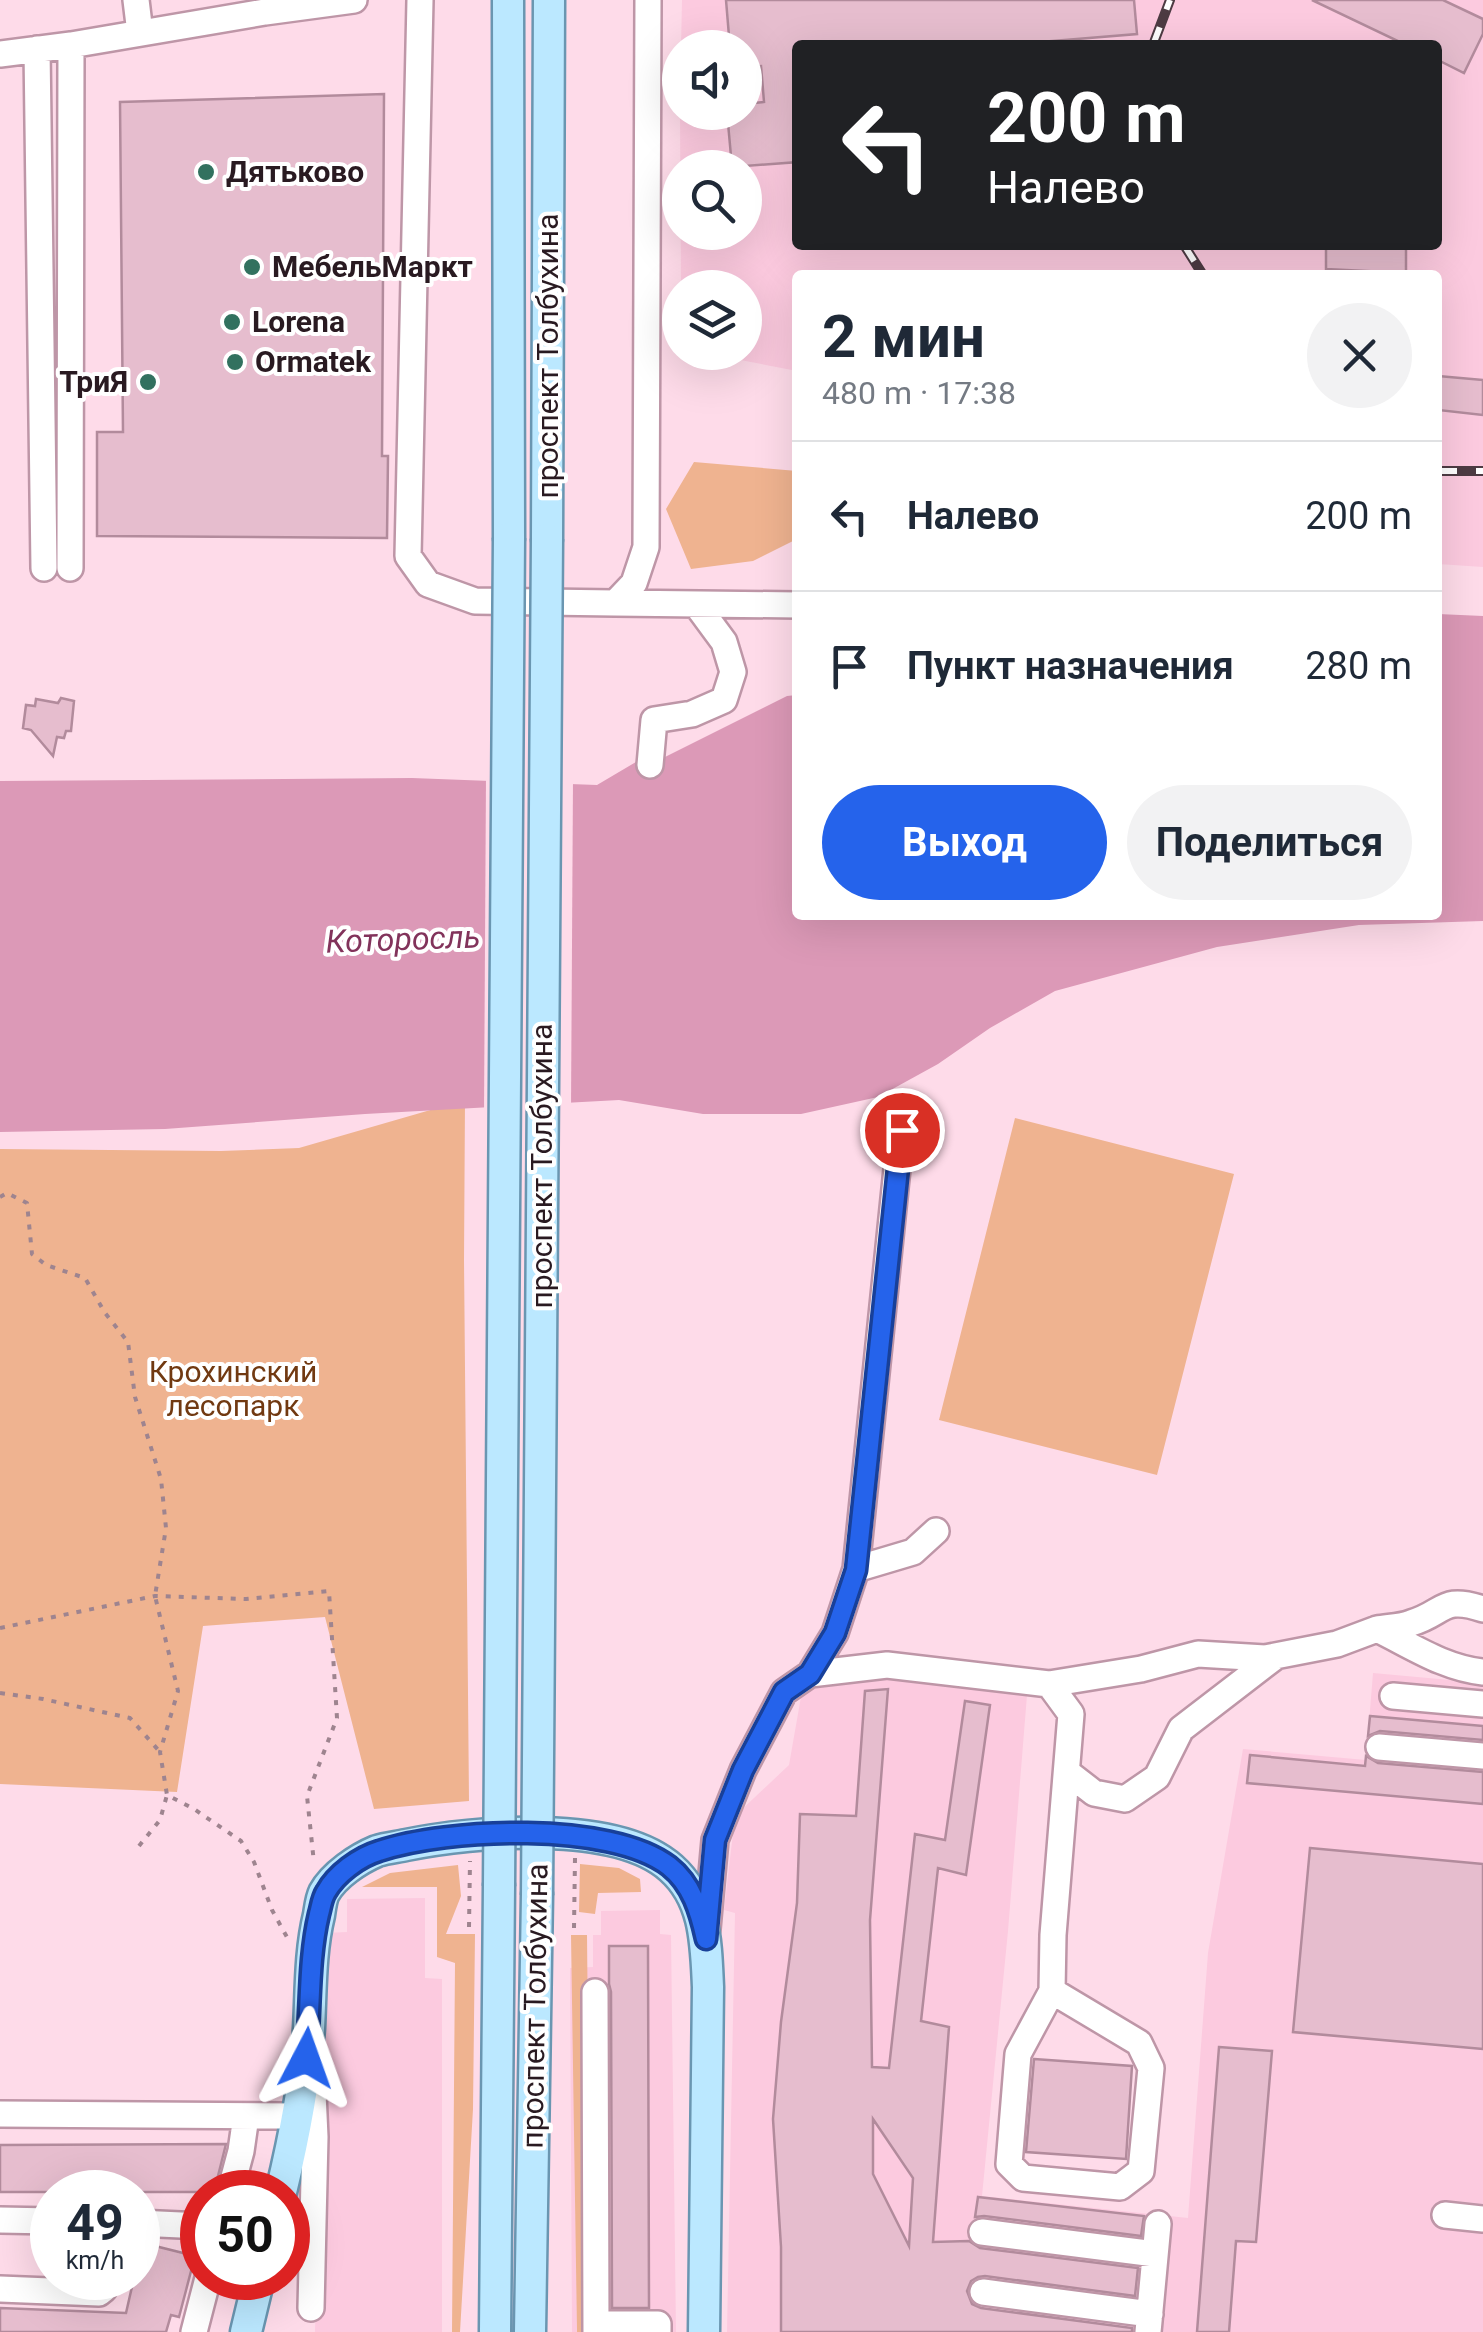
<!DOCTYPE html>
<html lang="ru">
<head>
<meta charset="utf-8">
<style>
	:root { --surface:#fff; --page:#f2f2f3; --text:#1f2937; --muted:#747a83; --line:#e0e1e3; --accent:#2563eb }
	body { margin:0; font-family:Roboto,sans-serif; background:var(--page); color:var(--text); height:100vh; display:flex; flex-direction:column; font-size:38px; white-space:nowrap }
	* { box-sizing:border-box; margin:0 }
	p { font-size:32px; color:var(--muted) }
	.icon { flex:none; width:55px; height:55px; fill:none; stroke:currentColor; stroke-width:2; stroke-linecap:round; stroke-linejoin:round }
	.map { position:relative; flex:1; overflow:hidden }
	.details { position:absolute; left:792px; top:270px; width:650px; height:650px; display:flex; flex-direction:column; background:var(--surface); border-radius:10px; box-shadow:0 10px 40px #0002 }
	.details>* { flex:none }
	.top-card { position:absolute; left:792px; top:40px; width:650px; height:210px; border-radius:10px; box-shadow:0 10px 40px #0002; background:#202124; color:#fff; overflow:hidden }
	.tools { position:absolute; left:662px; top:30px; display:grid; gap:20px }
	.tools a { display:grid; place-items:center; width:100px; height:100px; border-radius:50%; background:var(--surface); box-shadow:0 10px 40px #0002; font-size:50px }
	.speed { position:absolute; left:30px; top:2170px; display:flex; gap:20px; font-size:50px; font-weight:700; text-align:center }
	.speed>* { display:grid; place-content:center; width:130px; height:130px; border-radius:50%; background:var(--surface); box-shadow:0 10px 40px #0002; line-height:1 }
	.speed small { font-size:25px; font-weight:400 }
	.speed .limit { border:15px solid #d22; background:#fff; color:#111 }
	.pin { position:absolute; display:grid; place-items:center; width:85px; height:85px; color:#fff; margin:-42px; border:5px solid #fff; border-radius:50%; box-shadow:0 2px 10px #0007 }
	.me { position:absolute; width:110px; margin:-55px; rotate:4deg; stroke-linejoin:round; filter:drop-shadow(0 0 8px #0008) }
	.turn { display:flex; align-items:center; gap:35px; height:210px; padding:0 30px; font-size:45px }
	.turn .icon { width:130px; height:130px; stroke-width:2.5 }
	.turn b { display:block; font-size:70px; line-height:85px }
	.round { display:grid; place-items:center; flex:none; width:105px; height:105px; border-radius:52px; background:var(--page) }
	.overview { display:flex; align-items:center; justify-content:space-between; height:170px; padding:0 30px }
	h1 { font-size:60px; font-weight:700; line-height:75px }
	.action { display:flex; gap:20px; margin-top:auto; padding:20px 30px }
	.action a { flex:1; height:115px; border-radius:60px; background:var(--accent); color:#fff; font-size:40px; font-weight:700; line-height:115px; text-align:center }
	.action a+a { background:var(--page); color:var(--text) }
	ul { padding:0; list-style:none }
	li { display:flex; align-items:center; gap:30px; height:150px; padding:0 30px; border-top:2px solid var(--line) }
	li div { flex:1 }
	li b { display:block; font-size:38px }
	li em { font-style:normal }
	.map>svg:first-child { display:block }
	.built { fill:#fccadf; fill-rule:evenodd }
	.green { fill:#efb390 }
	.water { fill:#dc99b7 }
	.pier { fill:#fedbe9 }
	.building { fill:#e6bdce; stroke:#b28b9c; stroke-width:2.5; fill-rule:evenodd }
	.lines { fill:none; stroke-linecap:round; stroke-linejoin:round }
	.minor-casing { stroke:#be96a7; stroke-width:30 }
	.major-casing { stroke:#6a96b1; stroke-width:35 }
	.path { stroke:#9e848f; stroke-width:4; stroke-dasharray:5 8; stroke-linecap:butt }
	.minor { stroke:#fff; stroke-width:25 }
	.major { stroke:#bbe8ff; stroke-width:30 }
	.rail-casing { stroke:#4d3b43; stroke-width:10 }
	.rail { stroke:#fff; stroke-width:6; stroke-dasharray:19; stroke-linecap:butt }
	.major-bridge-casing { stroke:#6a96b1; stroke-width:35; stroke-linecap:butt }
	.major-bridge { stroke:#bbe8ff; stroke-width:30 }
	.route-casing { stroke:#184099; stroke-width:25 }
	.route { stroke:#2563eb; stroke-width:18 }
	.poi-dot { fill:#32715f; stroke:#fff; stroke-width:4 }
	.labels { text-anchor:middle; stroke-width:8; stroke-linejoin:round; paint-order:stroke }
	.poi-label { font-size:30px; font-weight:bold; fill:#291a21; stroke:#fff; text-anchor:start }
	.street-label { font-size:30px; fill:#291a21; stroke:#fff }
	.park-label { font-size:30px; fill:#713911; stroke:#fff }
	.water-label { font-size:32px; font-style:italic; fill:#82335b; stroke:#fff }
</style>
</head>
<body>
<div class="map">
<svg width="1483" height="2332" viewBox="0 0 1483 2332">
	<rect width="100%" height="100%" fill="#fedbe9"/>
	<path class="built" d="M 682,0 L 1483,0 L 1483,567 L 1438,564 L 1438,275 L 798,275 L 797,371 L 704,353 L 745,352 L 745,288 L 681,287 L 680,113 L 745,112 L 745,48 L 681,47 ZM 798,45 L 1438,45 L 1438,245 L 798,245 ZM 680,168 L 745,168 L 745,232 L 680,232 Z
		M 1373,1673 L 1483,1683 L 1483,2332 L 727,2332 L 735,1913 L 724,1910 L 735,1816 L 789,1765 L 802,1691 L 889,1675 L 1027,1695 L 1008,1931 L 982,2196 L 1188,2218 L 1208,1953 L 1243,1749 L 1366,1760 Z
		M 425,1898 L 425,1978 L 442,1979 L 442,2332 L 315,2332 L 325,1933 L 347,1932 L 347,1899 Z
		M 660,1910 L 660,1934 L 671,1935 L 676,2332 L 572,2332 L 570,1968 L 593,1967 L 593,1935 L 601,1935 L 601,1911 Z"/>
	<path class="green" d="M 694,462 L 797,471 L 797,539 L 753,561 L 691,569 L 666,509 Z
		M 465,1100 L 464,1260 L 469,1801 L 374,1809 L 325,1617 L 203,1626 L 177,1792 L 0,1784 L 0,1149 L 221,1151 L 299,1148 Z
		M 1015,1118 L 1234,1174 L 1157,1475 L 939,1420 Z
		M 580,1864 L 619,1868 L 640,1879 L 641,1892 L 598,1893 L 595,1914 L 579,1912 Z
		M 458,1865 L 461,1896 L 446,1934 L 475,1934 L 473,2109 L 460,2332 L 452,2332 L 455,1963 L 437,1957 L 437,1887 L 362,1887 L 390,1873 Z
		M 571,1935 L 587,1935 L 591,2332 L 577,2332 L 577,2330 Z"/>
	<path class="water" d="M 1438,614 L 1483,616 L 1483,921 L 1359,925 L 1217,947 L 1055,991 L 990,1028 L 938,1064 L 878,1097 L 801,1114 L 703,1114 L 619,1100 L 365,1114 L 165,1129 L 0,1132 L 0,781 L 412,778 L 597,785 L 641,759 L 640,773 L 657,773 L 659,760 L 787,696 L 797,695 L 798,915 L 1438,915 Z"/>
	<path class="pier" d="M 486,776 L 573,779 L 571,1108 L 484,1113 Z"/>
	<path class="building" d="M 726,0 L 1134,0 L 1137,34 L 1004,45 L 798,45 L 798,162 L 732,167 L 727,112 L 745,112 L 745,104 L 764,102 L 761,66 L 745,67 L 745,48 L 730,48 Z
		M 1312,0 L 1443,0 L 1483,19 L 1483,34 L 1464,73 L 1438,60 L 1438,45 L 1406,45 Z
		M 384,94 L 382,456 L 388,456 L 387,538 L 97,536 L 97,432 L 123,432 L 120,102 Z
		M 1326,245 L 1406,245 L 1406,273 L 1326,269 Z
		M 1438,376 L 1483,380 L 1483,415 L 1438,410 Z
		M 61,698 L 74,701 L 71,731 L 66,731 L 64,738 L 57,737 L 53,756 L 31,730 L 23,728 L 26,705 L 35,706 L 36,699 L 58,703 Z
		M 888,1689 L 870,1920 L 872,2067 L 889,2068 L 915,1834 L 945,1840 L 965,1701 L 990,1705 L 966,1875 L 938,1868 L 921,2021 L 949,2027 L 933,2242 L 969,2241 L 980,2248 L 1138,2268 L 1135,2296 L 985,2276 L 978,2277 L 971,2281 L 967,2291 L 972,2304 L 981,2308 L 1132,2328 L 1132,2332 L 781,2332 L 781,2247 L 773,2119 L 781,2022 L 797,1903 L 800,1814 L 856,1816 L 865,1691 ZM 873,2119 L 913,2178 L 909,2246 L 873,2174 Z
		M 1370,1716 L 1483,1726 L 1483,1740 L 1380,1731 L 1368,1736 Z
		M 1250,1755 L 1365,1766 L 1366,1756 L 1378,1763 L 1483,1772 L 1483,1804 L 1247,1783 Z
		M 1310,1848 L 1483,1864 L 1483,2049 L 1293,2032 Z
		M 609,1946 L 648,1946 L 649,2308 L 612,2308 L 611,1992 L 609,1984 Z
		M 1219,2047 L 1272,2051 L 1256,2242 L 1236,2241 L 1229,2332 L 1197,2332 Z
		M 1034,2059 L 1132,2066 L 1126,2159 L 1026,2152 Z
		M 226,2144 L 214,2192 L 0,2192 L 0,2145 Z
		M 978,2197 L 1144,2216 L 1141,2236 L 984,2216 L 975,2217 Z
		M 143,2243 L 195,2256 L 179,2317 L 171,2315 L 166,2332 L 0,2332 L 0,2308 L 126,2313 L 134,2278 L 138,2278 L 138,2266 Z"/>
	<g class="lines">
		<g class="minor-casing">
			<path id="minor" d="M 136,0 L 140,33
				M 420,0 L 408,556 L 428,584 L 475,601 L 615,603 L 634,583 L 646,547 L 648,0
				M 37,49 L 44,568
				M 0,54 L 71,45 L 265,12 L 354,0
				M 70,568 L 71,45
				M 615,603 L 798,605
				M 650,765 L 654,720 L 692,714 L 724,700 L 733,672 L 724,642 L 696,604
				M 856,1569 L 913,1552 L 936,1531
				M 1377,1629 C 1388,1627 1401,1627 1411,1623 C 1445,1613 1441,1595 1483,1609
				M 810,1674 L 835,1633 L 856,1569 L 901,1130
				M 1049,1684 L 1071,1714 L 1053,1935 L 1052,1991 L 1018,2054 L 1009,2164 L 1023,2178 L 1120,2187 L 1141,2171 L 1151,2068 L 1139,2043 L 1052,1991
				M 1393,1696 L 1483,1704
				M 1379,1747 L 1483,1756
				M 1067,1772 L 1094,1793 L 1125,1799 L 1157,1777 L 1181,1729 L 1276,1656
				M 707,1929 L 715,1840 L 743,1770 L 784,1692 L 810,1674 L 887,1665 L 1049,1684 L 1141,1669 L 1198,1654 L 1265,1658 L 1337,1644 L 1377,1629 C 1412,1646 1444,1668 1483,1672
				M 595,1992 L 596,2332
				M 0,2114 L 299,2116
				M 230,2192 L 241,2151 L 246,2116
				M 1445,2215 L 1483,2219
				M 0,2220 L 52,2221
				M 138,2223 L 202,2226
				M 982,2232 L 1155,2254
				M 0,2289 L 99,2293 L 104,2289 L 105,2278
				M 983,2292 L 1150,2314
				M 311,2308 L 315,2137 L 313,2093
				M 596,2324 L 658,2324 L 658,2332
				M 194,2332 L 208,2278
				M 1148,2332 L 1158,2224"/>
		</g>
		<g class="major-casing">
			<path id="major" d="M 508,0 L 509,538
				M 547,539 L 549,0
				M 281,2192 C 294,2138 305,2084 309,2028 C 311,1991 310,1952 319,1915 C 320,1909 321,1899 324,1893 C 334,1875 358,1859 377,1851 C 386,1848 397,1847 406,1845 C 474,1831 616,1819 671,1868 C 706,1899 706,1944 708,1987 L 704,2332
				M 246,2332 L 259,2278
				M 495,2332 L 499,1886
				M 530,2332 L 537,1895"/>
		</g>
		<path class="path" d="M 0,1197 L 7,1193 L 27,1203 L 32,1254 L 46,1265 L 85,1278 L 105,1313 L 128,1342 L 135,1397 L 161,1479 L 166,1528 L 155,1596 L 178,1691 L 160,1752 L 167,1795 L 194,1809 L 241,1841 L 254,1862 L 272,1910 L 288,1939
			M 0,1628 L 155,1596 L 246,1599 L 329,1591 L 337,1718 L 307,1796 L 314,1863
			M 0,1693 L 43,1699 L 130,1718 L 160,1752
			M 139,1846 L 160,1820 L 167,1795
			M 469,1927 L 470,1861
			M 574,1928 L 575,1858"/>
		<use href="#minor" class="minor"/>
		<use href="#major" class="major"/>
		<g class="rail-casing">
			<path id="rail" d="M 1153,45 L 1170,0
				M 1184,245 L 1203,275
				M 1438,471 L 1483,471"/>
		</g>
		<use href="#rail" class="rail"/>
		<g class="major-bridge-casing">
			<path id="major-bridge" d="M 499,1886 L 509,538
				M 537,1895 L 547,539"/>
		</g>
		<use href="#major-bridge" class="major-bridge"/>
	</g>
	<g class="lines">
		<g class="route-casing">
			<path id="route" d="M 306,2058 C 311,2010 308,1960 319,1914 C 321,1907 322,1898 326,1892 C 336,1874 359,1857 379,1851 C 447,1828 610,1821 669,1866 C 692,1884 700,1912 706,1939 L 715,1840 L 743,1770 L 784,1692 L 810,1674 L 835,1633 L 856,1570 L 902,1130"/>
		</g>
		<use href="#route" class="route"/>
	</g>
	<g class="poi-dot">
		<circle cx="206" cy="172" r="10"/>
		<circle cx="252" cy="267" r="10"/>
		<circle cx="232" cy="322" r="10"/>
		<circle cx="235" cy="362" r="10"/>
		<circle cx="148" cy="382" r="10"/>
	</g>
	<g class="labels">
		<g class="poi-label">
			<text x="226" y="182">Дятьково</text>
			<text x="272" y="277">МебельМаркт</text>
			<text x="252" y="332">Lorena</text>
			<text x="255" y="372">Ormatek</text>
			<text x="128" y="392" text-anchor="end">ТриЯ</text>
		</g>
		<g class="street-label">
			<text transform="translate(548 356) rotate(-90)" y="10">проспект Толбухина</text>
			<text transform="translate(542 1166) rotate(-90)" y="10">проспект Толбухина</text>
			<text transform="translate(535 2006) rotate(-89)" y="10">проспект Толбухина</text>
		</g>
		<g class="park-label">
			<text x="233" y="1382">Крохинский<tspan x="233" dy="34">лесопарк</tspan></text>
		</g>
		<g class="water-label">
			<text transform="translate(403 939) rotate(-2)" y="11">Которосль</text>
		</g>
	</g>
</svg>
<div class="tools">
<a><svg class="icon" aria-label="sound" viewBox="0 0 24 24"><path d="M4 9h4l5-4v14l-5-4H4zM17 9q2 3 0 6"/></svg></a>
<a><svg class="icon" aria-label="search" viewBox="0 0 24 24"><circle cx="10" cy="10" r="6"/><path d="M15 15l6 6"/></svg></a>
<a><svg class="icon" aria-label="layers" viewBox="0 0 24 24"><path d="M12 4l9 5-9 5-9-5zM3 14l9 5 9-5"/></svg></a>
</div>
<div class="speed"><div>49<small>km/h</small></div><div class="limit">50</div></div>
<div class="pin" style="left:902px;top:1130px;background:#d93025"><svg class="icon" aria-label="arrive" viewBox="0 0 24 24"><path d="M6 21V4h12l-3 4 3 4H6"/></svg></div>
<svg class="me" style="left:306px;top:2058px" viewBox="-20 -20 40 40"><path d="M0-17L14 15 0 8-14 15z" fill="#2563eb" stroke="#fff" stroke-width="4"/></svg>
<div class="top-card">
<div class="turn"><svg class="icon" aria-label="left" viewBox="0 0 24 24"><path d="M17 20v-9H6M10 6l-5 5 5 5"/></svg><div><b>200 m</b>Налево</div></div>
</div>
<section class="details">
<div class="overview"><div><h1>2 мин</h1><p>480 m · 17:38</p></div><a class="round"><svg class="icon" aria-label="close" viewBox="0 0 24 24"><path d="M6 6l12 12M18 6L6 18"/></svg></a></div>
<ul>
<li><svg class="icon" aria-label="left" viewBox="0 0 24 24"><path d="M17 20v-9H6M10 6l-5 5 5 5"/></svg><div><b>Налево</b></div><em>200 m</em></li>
<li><svg class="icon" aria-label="arrive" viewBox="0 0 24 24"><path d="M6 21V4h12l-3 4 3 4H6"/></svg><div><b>Пункт назначения</b></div><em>280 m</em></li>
</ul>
<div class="action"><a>Выход</a><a>Поделиться</a></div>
</section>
</div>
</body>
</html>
